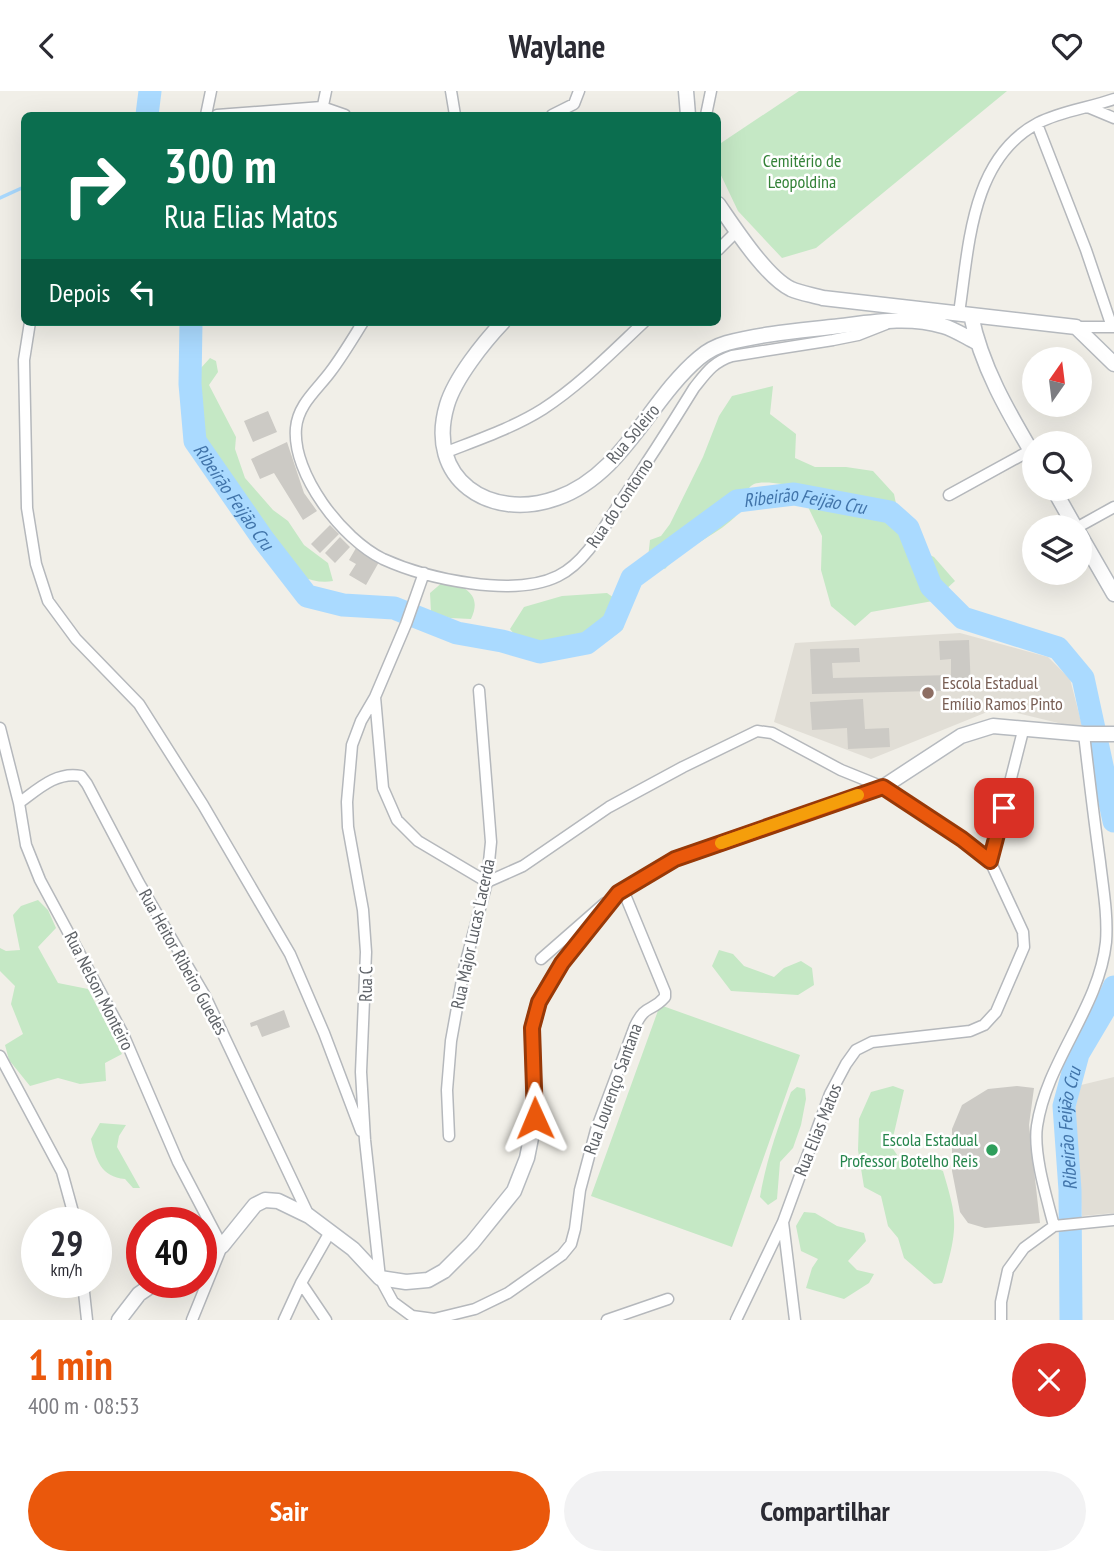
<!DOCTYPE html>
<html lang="pt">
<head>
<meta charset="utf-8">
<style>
	:root { --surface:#fff; --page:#f2f2f3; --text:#2b2b33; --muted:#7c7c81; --accent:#ea580c }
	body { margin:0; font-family:"PT Sans Narrow",sans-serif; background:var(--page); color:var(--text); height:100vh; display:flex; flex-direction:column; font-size:26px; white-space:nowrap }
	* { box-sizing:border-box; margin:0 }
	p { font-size:23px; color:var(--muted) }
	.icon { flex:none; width:38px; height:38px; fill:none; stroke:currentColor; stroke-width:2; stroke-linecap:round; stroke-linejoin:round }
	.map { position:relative; height:1229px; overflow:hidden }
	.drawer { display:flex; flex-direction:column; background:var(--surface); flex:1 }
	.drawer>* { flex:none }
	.top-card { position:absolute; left:21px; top:21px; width:700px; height:214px; border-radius:10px; box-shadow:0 7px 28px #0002; background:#0b6e4f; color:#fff; overflow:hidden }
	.needle { width:46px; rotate:14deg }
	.controls { position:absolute; left:1022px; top:256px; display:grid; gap:14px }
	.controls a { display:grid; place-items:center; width:70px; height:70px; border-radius:50%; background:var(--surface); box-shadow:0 7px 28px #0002; font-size:35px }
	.speed { position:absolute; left:21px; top:1116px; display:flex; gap:14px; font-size:35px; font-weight:700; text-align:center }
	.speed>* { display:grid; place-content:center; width:91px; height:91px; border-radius:50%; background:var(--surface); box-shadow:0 7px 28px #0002; line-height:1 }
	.speed small { font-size:18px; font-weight:400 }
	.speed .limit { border:10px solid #d22; background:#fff; color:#111 }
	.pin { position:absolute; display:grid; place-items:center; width:60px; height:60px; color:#fff; margin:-30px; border-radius:14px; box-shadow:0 4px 10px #0006 }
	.me { position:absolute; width:77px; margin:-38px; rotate:359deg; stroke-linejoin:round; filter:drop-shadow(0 0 5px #0008) }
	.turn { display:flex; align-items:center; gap:24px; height:147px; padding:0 28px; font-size:32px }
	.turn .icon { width:91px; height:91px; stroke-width:2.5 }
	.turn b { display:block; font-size:49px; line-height:60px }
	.then { display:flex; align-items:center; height:66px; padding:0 28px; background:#0003; gap:14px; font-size:26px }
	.round { display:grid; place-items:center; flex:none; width:74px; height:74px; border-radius:37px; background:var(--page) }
	.overview { display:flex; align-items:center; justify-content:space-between; height:119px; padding:0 28px }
	h1 { font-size:42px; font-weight:700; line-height:52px; color:var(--accent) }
	.primary-button { display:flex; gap:14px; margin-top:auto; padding:14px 28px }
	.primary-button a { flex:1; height:80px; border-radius:42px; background:var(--accent); color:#fff; font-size:28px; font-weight:700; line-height:80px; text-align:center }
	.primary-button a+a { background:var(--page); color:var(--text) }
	header { display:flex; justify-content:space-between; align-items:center; height:91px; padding:0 28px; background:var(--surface); font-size:32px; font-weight:700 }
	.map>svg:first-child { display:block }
	.education { fill:#e1ded6 }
	.green { fill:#c5e8c5 }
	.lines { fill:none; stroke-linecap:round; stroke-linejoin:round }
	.stream { stroke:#aadaff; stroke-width:3.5 }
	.river { stroke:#aadaff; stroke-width:23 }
	.building { fill:#cccac5 }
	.street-casing { stroke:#b5b8bc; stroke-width:13 }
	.secondary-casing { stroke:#b6babf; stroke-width:17 }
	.street { stroke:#fff; stroke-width:10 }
	.secondary { stroke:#fff; stroke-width:14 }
	.route-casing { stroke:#983908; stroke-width:18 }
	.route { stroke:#ea580c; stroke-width:12 }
	.slow { stroke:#f59e0b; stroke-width:12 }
	.education-dot { fill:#8d6e63; stroke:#fff; stroke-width:2.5 }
	.leisure-dot { fill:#2e9e5b; stroke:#fff; stroke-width:2.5 }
	.labels { text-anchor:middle; stroke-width:5; stroke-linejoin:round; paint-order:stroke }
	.park-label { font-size:18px; fill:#348238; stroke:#fff }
	.street-label { font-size:18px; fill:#5f6368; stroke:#fff }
	.education-label { font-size:18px; fill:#785e54; stroke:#fff; text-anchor:start }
	.leisure-label { font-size:18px; fill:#27864d; stroke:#fff; text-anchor:end }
	.water-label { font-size:19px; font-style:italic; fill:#4174aa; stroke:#fff }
</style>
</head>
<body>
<header><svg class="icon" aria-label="back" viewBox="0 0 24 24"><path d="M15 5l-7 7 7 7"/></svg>Waylane<svg class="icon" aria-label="heart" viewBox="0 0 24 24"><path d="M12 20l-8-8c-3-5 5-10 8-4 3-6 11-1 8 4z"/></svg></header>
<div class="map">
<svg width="1114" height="1229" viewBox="0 0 1114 1229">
	<rect width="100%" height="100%" fill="#f1efe8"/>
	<path class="education" d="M 960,542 L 1048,566 L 1070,588 L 1083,638 L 997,617 L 871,668 L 774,631 L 795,552 Z
		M 1114,986 L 1114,1122 L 1082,1125 L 1075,1018 L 1081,994 Z"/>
	<path class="green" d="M 799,0 L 1007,0 L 816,157 L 782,167 L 738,120 L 718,78 L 718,54 Z
		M 210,267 L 216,270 L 218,281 L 209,294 L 236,346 L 235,358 L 245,387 L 273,419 L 288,430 L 304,454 L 328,472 L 333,490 C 323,492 311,490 301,485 C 284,477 218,372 203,349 L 198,334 L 200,278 Z
		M 773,295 L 770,323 L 796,343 L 795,367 L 815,376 L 846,376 L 873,380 L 894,403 L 904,451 L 934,466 L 955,490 L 933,510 L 871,521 L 855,535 L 831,515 L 821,479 L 822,445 L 798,395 C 785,394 765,389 754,393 C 742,399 744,417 735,426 C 713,447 685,455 665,478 L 648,467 L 650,449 L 661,445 L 670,433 L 703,366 L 719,325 L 732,305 Z
		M 444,490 C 464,495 483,503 471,528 L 450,527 L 431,521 L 430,502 Z
		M 607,502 L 627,516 L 623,538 L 609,549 L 580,548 L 535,551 L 519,549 L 510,538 L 524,516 L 562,505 Z
		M 38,809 L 48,819 L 56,837 L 38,856 L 58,892 L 88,898 L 122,963 L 105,972 L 106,990 L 80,993 L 58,987 L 30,995 L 9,969 L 5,954 L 23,943 L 11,913 L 15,895 L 0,880 L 0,857 L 6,860 L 20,859 L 13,824 L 21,815 Z
		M 719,859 L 733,863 L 744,875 L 774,886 L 784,877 L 801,870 L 812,877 L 814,894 L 798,904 L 731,900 L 712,875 Z
		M 660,914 L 800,964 L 732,1156 L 591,1105 Z
		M 893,995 L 904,999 L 891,1055 L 904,1074 L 927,1073 L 943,1080 C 954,1118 959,1131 948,1171 C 946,1178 945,1185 942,1192 L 934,1193 L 904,1167 L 898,1147 L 888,1135 L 881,1105 L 864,1096 L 858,1059 L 859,1028 L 871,1001 Z
		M 797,996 L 805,998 L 806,1008 L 801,1034 L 793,1057 L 780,1071 L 777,1108 L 768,1114 L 760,1106 C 766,1070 778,1036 791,1001 Z
		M 100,1032 L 126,1034 L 119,1045 L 117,1056 L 140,1097 L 133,1097 L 125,1088 C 101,1086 96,1069 91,1048 Z
		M 804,1121 L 815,1122 L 837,1135 L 864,1142 L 866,1150 L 848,1170 L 857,1179 L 874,1183 L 869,1192 L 844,1208 L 806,1197 L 812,1177 L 818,1168 L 801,1160 L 796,1135 Z"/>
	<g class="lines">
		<path class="stream" d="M 0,107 L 24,96"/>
		<g class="river">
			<path d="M 147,24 L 150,0"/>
			<path id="s1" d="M 191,231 L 190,293 L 195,350 L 263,448 L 307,505 L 343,514 L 394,517 L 457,542 L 502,550 L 540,561 L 587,552 L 613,532 L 632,487 L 737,410 L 794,403 L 890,421 L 908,437 L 931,495 L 963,527 L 1058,557 L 1083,587 L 1114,730"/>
			<path id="s2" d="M 1071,1229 L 1070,1099 L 1064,1015 L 1078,963 L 1104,919 L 1114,896"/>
		</g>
	</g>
	<path class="building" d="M 268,320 L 277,341 L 253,351 L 244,330 Z
		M 287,351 L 304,402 L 317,420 L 303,429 L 274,382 L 260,388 L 251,368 Z
		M 330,434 L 339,443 L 320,462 L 311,453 Z
		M 340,446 L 350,456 L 335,472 L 325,462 Z
		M 356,457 L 379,471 L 366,494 L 349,484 L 356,473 L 349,469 Z
		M 969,549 L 971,599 L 812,603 L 810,558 L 859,557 L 860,571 L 832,572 L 833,587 L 951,584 L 951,568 L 940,569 L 939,550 Z
		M 863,608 L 865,638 L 889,637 L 890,656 L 848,658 L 847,637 L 812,639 L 810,611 Z
		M 284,919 L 290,936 L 262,946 L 257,934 L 251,936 L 250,932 Z
		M 1017,995 L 1034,997 L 1029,1034 L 1040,1132 L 985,1137 L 968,1132 L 960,1121 L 952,1080 L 952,1038 L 962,1014 L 988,998 Z"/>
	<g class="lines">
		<g class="street-casing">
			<path id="street" d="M 451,0 L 455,24
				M 1090,17 L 1114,27
				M 206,24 L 211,0
				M 217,24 L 322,16 L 345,24
				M 321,24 L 326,0
				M 552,24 L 574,13 L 579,0
				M 706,24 L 711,0
				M 1037,33 L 1086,159 L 1112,236
				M 718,159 L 737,140
				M 959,222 C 969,157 970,68 1038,32 C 1061,20 1089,17 1114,8
				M 30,231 L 24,269 L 27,417 L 36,473 L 48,510 L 76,548 L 139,613 L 203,714 L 290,863 L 324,942 L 361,1040
				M 363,231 C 353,247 343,264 331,280 C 318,298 298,313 296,337 C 292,383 342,448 383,468 C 427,488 514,507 558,485 C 586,471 603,438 619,413 C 645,375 670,336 694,297 C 706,282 713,271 732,265 L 833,249 L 858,244 L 886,233
				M 1076,236 L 1114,236
				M 444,362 C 477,349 513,337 543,318 C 580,294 612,261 644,231
				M 949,404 L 1031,359
				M 1078,436 L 1114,416
				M 424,482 L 406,533 L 375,606 L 383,697 L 397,729 L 418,750 L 487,791 L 523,775 L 609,716 L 683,676 L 757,640 L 772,642 L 841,679 L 883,696 L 962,748 L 990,770 L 1023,841 L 1024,856 L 996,921 L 984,934 L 970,940 L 872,951 L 856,959 L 846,973 L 830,1003 L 783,1131 L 795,1229
				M 375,606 L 361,630 L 352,654 L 347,711 L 348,736 L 363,819 L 366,861 L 361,981 L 365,1049 L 380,1187 L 393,1211 L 412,1225 L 434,1228 L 475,1218 L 508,1202 L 562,1164 L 571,1153 L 575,1138 L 580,1099 L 596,1039 L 635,935 C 646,912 651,922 665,906 L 665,901 L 623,799
				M 0,637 L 19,712 L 26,754 L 40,789 L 123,943 L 178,1071 L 222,1155 L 192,1229
				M 19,712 C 37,699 56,680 81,685 L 87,693 L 139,792 L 205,905 L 309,1125
				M 990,770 L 1024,636
				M 541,868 L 605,812
				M 0,965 L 62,1081 L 76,1132
				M 449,1045 L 447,999 L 451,950 L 464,878 L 487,791 L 491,751 L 479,599
				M 1054,1135 C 1047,1108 1033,1063 1037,1035 C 1047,969 1099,917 1106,851 C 1108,824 1103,797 1100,771 C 1094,728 1089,686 1084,643
				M 83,1192 L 87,1229
				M 301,1192 L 326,1229
				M 284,1229 L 301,1192 L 330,1141
				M 607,1229 L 668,1208
				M 736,1229 L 783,1131
				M 1001,1229 L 1001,1211 L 1008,1179 L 1024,1157 L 1054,1135 L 1114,1129"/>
		</g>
		<g class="secondary-casing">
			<path id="secondary" d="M 686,0 L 688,24
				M 718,113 C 734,136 766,186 791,198 C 800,202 813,204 823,207 L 1076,236 L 1114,273
				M 971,224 C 981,275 1008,321 1034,365
				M 503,231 C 484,251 455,287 447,314 C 425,388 490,431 557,407 C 623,384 649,309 699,267 C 707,260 717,255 727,252 C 761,243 797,240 832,236 C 868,232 907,224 943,235 C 954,238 966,246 976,251
				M 1053,397 L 1075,436
				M 1080,444 L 1114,503
				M 201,1165 L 222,1155 L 255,1114 L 265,1109 L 278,1110 L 309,1125 L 353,1158 L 380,1187 L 406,1191 L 428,1189 L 444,1180 L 472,1152 L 514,1100 L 527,1067 L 535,1027 L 532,937 L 539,911 L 562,872 L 618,802 L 675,768 L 883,696 L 961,645 L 993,635 L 1084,643 L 1114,643
				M 119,1229 L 139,1203 L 155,1192"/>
		</g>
		<use href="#street" class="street"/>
		<use href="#secondary" class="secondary"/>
	</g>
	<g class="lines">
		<g class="route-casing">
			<path id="route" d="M 535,1027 L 532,937 L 539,911 L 562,872 L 618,802 L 675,768 L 883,696 L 962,748 L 990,770 L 1004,717"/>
		</g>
		<use href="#route" class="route"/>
		<path class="slow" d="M 721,752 L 858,704"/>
	</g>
	<circle class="education-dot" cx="928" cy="602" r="7"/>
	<circle class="leisure-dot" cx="992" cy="1059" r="7"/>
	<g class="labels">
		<g class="park-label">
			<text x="802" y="76">Cemitério de<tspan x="802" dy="21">Leopoldina</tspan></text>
		</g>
		<g class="street-label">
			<text transform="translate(633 343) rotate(-50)" y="6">Rua Soleiro</text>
			<text transform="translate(620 412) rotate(-56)" y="6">Rua do Contorno</text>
			<text transform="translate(473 843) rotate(-78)" y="6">Rua Major Lucas Lacerda</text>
			<text transform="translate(183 871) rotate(61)" y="6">Rua Heitor Ribeiro Guedes</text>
			<text transform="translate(366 893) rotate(-89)" y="6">Rua C</text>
			<text transform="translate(99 900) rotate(63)" y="6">Rua Nelson Monteiro</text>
			<text transform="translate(613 998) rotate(-70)" y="6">Rua Lourenço Santana</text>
			<text transform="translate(818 1039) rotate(-68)" y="6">Rua Elias Matos</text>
		</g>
		<g class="education-label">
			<text x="942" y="598">Escola Estadual<tspan x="942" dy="21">Emílio Ramos Pinto</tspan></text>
		</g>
		<g class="leisure-label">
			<text x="978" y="1055">Escola Estadual<tspan x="978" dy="21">Professor Botelho Reis</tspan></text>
		</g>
		<g class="water-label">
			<text dy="7" stroke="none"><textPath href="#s1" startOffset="187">Ribeirão Feijão Cru</textPath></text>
			<text dy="7" stroke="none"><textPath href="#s1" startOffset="880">Ribeirão Feijão Cru</textPath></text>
			<text dy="7" stroke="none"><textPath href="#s2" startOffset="192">Ribeirão Feijão Cru</textPath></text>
		</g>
	</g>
</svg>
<div class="controls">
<a><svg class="needle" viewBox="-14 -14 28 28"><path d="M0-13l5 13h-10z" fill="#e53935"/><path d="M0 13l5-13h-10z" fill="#7c7c81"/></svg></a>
<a><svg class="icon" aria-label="search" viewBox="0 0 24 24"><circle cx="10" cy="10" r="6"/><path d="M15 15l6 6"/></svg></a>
<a><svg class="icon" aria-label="layers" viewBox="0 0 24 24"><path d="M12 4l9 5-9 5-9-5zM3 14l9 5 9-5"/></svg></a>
</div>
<div class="speed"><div>29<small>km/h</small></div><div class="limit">40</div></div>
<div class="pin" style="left:1004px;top:717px;background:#d93025"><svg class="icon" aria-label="arrive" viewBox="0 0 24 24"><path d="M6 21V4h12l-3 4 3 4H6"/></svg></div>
<svg class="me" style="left:535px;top:1027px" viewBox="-20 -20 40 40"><path d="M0-17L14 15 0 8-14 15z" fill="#ea580c" stroke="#fff" stroke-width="4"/></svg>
<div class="top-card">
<div class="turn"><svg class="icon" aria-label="right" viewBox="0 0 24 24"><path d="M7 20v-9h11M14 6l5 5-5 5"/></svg><div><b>300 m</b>Rua Elias Matos</div></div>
<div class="then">Depois<svg class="icon" aria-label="left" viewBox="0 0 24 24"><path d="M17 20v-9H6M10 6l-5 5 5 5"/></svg></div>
</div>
</div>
<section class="drawer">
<div class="overview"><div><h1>1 min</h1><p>400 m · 08:53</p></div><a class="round" style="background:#d93025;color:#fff"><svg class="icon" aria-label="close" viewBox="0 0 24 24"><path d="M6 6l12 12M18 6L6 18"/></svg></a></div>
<div class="primary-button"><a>Sair</a><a>Compartilhar</a></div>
</section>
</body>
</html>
